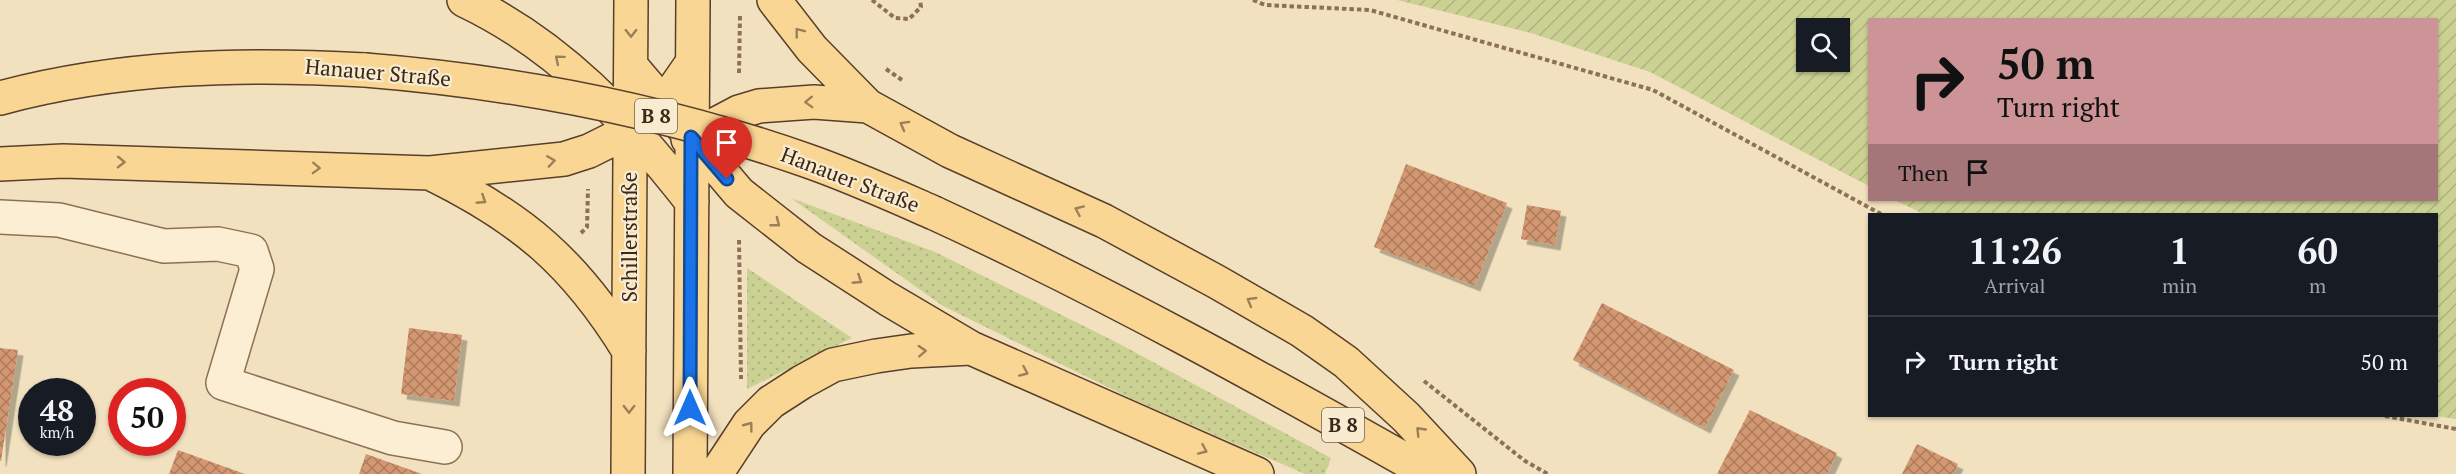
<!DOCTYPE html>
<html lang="en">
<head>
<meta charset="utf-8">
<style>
	:root { --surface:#171b24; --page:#242831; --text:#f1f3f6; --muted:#9ea1a6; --line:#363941 }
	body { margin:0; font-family:"PT Serif",serif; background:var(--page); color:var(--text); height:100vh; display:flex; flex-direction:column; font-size:22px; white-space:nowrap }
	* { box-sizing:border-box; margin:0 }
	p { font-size:20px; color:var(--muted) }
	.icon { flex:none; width:33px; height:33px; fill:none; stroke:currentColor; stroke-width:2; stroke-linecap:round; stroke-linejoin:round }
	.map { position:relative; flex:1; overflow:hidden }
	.drawer { position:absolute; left:1868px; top:213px; width:570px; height:204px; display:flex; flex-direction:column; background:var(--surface); border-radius:0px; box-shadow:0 2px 4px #0004 }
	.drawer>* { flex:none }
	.banner { position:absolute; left:1868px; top:18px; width:570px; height:183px; border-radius:0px; box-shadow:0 2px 4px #0004; background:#cd9498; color:#111; overflow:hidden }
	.buttons { position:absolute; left:1796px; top:18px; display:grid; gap:12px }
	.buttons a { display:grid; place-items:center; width:54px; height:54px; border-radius:0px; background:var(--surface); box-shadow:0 2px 4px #0004; font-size:30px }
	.speed { position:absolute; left:18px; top:378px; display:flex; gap:12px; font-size:30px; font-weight:700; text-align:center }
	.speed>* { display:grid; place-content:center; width:78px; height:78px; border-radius:50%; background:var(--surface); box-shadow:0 2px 4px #0004; line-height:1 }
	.speed small { font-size:15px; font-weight:400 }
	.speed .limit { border:9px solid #d22; background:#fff; color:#111 }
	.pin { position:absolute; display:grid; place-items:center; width:51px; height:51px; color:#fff; margin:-62px -26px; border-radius:50% 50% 50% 0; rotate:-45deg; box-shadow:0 0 6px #0007 }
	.pin .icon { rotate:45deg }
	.me { position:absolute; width:66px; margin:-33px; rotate:0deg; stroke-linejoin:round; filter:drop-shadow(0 0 4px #0008) }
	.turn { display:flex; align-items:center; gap:21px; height:126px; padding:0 30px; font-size:27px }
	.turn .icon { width:78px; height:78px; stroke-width:2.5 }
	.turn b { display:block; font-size:42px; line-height:51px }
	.then { display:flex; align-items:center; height:57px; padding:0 30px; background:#0003; gap:12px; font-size:22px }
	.eta { display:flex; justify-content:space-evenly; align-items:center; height:102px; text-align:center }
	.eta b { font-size:36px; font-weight:600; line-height:42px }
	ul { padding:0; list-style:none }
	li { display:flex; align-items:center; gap:18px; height:90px; padding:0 30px; border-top:2px solid var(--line) }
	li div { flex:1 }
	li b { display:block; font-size:22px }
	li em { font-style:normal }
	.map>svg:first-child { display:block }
	.grass { fill:url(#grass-dots) }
	.garden { fill:url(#garden-furrows); fill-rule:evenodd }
	.building { fill:url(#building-cross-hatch); filter:url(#shadow) }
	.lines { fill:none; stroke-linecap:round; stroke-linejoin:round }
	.minor-casing { stroke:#8c7156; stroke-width:36 }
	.major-casing { stroke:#593f2a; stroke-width:36 }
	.path { stroke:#8c7156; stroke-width:4; stroke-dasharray:4.5 3; stroke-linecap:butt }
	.minor { stroke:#fceed3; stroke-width:33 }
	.major { stroke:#f9d693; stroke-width:33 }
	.major-bridge-casing { stroke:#593f2a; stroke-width:36; stroke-linecap:butt }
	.major-bridge { stroke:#f9d693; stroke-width:33 }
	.oneway { stroke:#9a8057 }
	.route-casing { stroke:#114b97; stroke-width:15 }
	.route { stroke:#1a73e8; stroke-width:10 }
	.labels { text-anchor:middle; stroke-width:4.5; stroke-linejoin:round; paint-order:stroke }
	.shield { fill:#f8ebcf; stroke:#736351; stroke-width:1.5 }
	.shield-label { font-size:20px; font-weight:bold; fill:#3a291b }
	.street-label { font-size:21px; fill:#3a291b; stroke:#f8ebcf }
</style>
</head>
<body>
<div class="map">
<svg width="2456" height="474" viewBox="0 0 2456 474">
	<defs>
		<pattern id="grass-dots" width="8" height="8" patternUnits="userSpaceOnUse" patternTransform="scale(1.5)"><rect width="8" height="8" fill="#cbd192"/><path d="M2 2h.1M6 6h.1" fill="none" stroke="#afb37d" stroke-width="1.8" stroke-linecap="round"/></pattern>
		<pattern id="garden-furrows" width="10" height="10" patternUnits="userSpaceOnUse" patternTransform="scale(1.5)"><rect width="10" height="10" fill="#cbd192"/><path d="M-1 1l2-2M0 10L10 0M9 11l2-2" fill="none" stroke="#afb37d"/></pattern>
		<pattern id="building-cross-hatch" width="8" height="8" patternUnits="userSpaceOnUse" patternTransform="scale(1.5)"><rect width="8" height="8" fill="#d39771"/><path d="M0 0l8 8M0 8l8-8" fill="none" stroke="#ac7b5c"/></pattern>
		<filter id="shadow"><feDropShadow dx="5.5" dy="5.5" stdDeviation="0" flood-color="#0004"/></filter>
	</defs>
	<rect width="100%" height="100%" fill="#f2e1bf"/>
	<path class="grass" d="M 791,198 L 935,252 L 1116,342 L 1331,458 L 1325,474 L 1305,474 L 1132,399 L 943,306 Z
		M 747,268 L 852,338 L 747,389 Z"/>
	<path class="garden" d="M 1397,0 L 2456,0 L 2456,419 L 2436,416 L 2436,214 L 1923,214 L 1895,200 L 2436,200 L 2436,20 L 1869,20 L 1869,186 L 1650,72 L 1531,33 ZM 1806,28 L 1839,28 L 1839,62 L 1806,62 Z"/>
	<path class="building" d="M 1406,164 L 1507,203 L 1475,286 L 1374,247 Z
		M 1527,205 L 1561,211 L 1555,245 L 1521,239 Z
		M 1602,303 L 1734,370 L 1705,428 L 1573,360 Z
		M 409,328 L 462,335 L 454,401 L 401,394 Z
		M 0,348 L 18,350 L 1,461 L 0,461 Z
		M 1750,410 L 1837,453 L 1827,474 L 1717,474 Z
		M 1917,444 L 1958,464 L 1953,474 L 1902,474 Z
		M 178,450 L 245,474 L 169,474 Z
		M 366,454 L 422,474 L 359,474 Z"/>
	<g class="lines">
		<g class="minor-casing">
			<path id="minor" d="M 0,217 L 59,220 L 164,246 L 218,244 L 251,251 L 257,269 L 223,383 L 393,438 L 445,447"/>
		</g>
		<g class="major-casing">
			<path id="major" d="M 464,0 C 561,46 627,119 692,202
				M 774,0 L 812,49 L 868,106 L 950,151 L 1104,221 L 1217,282 L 1302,331 L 1346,362 L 1406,417 L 1459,474
				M 631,66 L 739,193 L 809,248 L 888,299 L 971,348 L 1257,474
				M 0,98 C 119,66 243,63 365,70
				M 688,139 L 739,112 L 759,106 L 814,102 L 868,106
				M 0,164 L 63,161 L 430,173 L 564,159 L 589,151 L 631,130 L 663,105 L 692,63
				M 430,173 C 522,218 575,263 629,351
				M 934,213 C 1104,291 1268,382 1430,474
				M 628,474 L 631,0
				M 690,474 L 693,0
				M 716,474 L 749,424 L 771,402 L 802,382 L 833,365 L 876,356 L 911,351 L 971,348"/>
		</g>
		<path class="path" d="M 872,0 L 895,18 L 909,19 L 921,7 L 920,0
			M 1253,0 L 1265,5 L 1370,10 L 1653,90 L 1881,214
			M 886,69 L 902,80
			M 739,73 L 740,15
			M 581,233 L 587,227 L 588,189
			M 739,240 L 741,379
			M 1424,381 L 1525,461 L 1548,474
			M 2385,416 L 2456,429"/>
		<use href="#minor" class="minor"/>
		<use href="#major" class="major"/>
		<g class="major-bridge-casing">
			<path id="major-bridge" d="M 365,70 C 515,82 666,111 808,161 C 851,176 893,195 934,213"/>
		</g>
		<use href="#major-bridge" class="major-bridge"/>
	</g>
	<defs><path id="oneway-chevron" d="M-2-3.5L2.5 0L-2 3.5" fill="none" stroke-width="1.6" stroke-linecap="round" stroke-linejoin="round" transform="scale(1.5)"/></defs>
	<g class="oneway">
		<use href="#oneway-chevron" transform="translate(799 32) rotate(-128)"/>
		<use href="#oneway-chevron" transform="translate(631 33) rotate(90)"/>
		<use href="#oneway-chevron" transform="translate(559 59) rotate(-140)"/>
		<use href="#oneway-chevron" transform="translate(809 102) rotate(178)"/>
		<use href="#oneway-chevron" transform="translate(904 125) rotate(-151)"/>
		<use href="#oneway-chevron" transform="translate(551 161) rotate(-8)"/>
		<use href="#oneway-chevron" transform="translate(121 162) rotate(1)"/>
		<use href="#oneway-chevron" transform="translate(316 168) rotate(2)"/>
		<use href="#oneway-chevron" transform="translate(482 200) rotate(33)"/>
		<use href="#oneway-chevron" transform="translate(1079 210) rotate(-156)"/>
		<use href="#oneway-chevron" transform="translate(776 223) rotate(38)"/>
		<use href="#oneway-chevron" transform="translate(858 280) rotate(33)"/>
		<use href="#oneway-chevron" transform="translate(1251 301) rotate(-150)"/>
		<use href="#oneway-chevron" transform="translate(922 351) rotate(-3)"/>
		<use href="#oneway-chevron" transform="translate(1024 372) rotate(24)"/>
		<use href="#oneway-chevron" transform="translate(629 409) rotate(90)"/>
		<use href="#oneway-chevron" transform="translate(749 426) rotate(-53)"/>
		<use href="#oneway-chevron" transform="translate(1420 431) rotate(-134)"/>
		<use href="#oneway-chevron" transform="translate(1203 450) rotate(24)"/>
	</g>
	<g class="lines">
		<g class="route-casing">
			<path id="route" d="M 690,408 L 691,137 L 727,179"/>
		</g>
		<use href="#route" class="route"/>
	</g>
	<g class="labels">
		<g class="shield">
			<rect x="635" y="99" width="42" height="34" rx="4.5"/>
			<rect x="1322" y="408" width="42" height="34" rx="4.5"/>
		</g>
		<g class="shield-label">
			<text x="656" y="123">B 8</text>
			<text x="1343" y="432">B 8</text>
		</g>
		<g class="street-label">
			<text transform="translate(378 73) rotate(5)" y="7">Hanauer Straße</text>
			<text transform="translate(850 180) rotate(21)" y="7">Hanauer Straße</text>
			<text transform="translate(630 237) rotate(-90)" y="7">Schillerstraße</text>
		</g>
	</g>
</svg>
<div class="buttons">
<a><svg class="icon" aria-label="search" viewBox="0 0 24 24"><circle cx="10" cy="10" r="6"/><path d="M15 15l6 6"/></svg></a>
</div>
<div class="speed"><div>48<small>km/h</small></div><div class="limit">50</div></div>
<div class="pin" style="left:727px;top:179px;background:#d93025"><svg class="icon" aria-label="arrive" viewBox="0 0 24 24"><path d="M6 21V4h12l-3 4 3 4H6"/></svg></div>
<svg class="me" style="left:690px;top:408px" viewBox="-20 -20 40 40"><path d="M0-17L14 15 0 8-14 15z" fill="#1a73e8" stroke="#fff" stroke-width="4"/></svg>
<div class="banner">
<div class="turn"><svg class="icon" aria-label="right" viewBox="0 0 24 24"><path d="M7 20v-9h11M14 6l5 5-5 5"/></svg><div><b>50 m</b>Turn right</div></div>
<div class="then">Then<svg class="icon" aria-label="arrive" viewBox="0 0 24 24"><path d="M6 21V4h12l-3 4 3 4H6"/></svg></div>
</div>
<section class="drawer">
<div class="eta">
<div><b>11:26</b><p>Arrival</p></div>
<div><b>1</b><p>min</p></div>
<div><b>60</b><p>m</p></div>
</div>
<ul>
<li><svg class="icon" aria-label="right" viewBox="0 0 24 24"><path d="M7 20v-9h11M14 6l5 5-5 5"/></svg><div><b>Turn right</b></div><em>50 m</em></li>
</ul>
</section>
</div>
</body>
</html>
